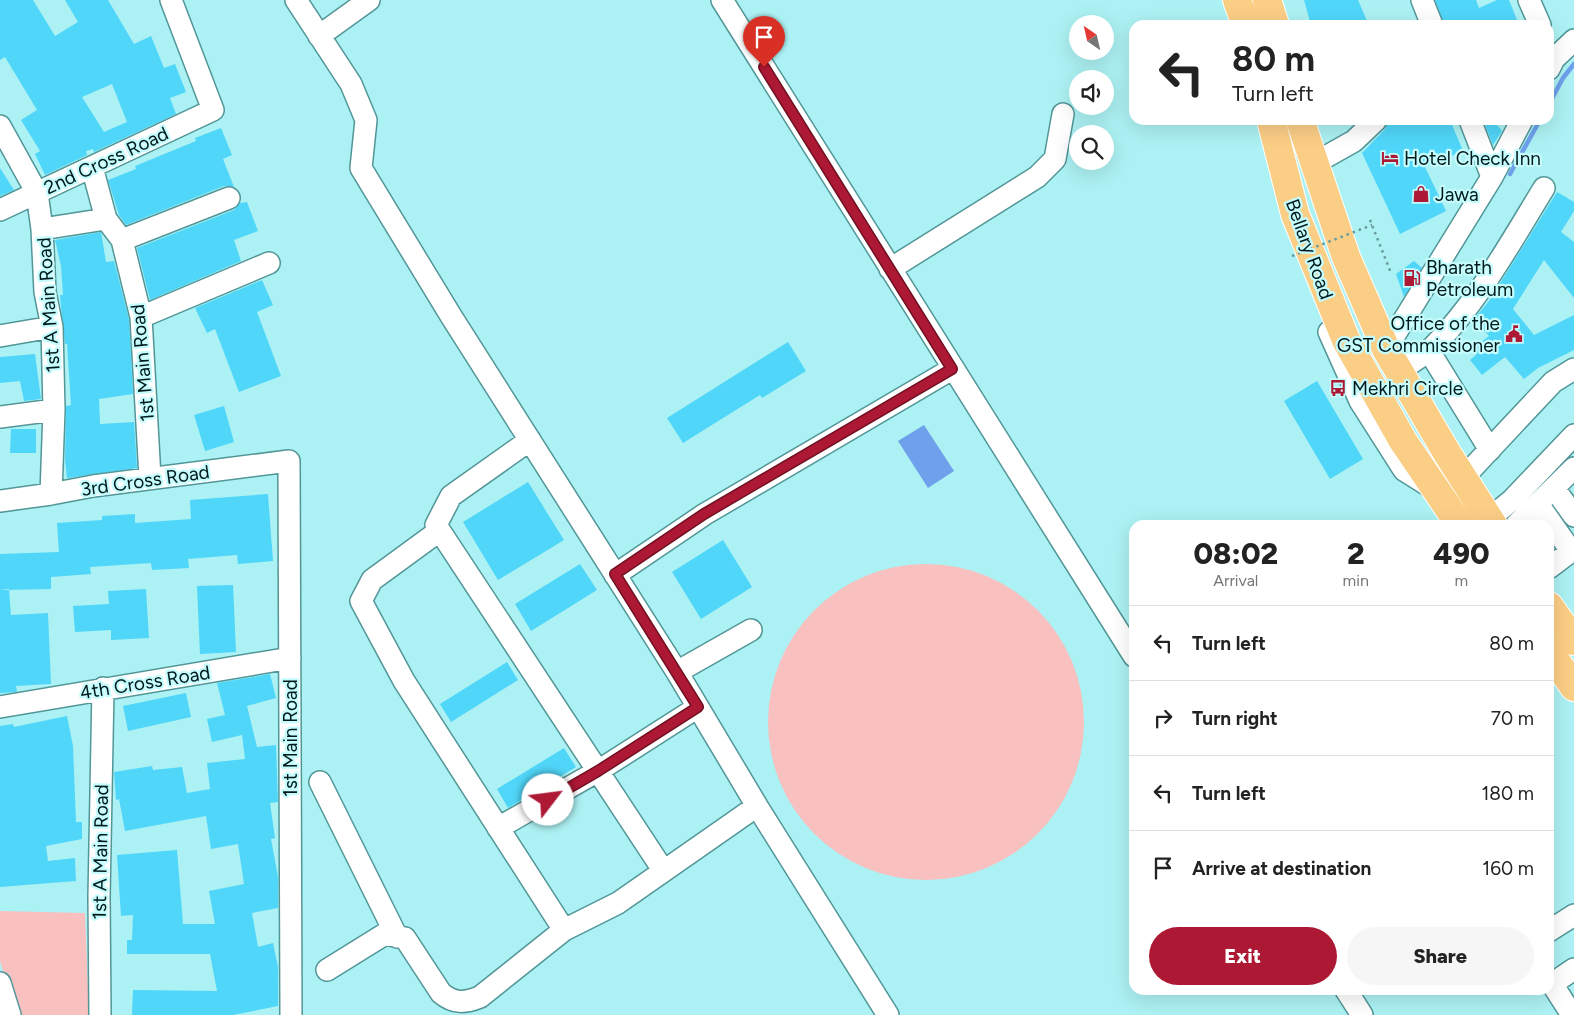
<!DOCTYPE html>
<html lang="en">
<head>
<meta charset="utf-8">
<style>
	:root { --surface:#fff; --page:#f6f6f6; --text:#222; --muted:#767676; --line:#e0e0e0; --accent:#ad1834 }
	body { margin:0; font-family:Figtree,sans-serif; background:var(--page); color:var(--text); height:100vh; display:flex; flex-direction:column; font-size:19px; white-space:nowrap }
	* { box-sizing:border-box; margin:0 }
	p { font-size:16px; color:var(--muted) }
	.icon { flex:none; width:28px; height:28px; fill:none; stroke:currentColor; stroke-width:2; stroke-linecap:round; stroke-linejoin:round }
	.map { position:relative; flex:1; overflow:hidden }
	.details { position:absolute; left:1129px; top:520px; width:425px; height:475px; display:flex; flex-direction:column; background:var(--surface); border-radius:15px; box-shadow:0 5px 20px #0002 }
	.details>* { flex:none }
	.top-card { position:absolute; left:1129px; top:20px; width:425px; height:105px; border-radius:15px; box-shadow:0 5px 20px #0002; background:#fff; color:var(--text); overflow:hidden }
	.needle { width:32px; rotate:326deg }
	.fabs { position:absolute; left:1069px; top:15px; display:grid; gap:10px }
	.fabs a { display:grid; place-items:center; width:45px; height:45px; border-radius:50%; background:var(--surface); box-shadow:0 5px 20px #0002; font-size:25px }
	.pin { position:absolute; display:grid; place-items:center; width:42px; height:42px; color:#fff; margin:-51px -21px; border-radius:50% 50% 50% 0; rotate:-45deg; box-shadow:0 0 5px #0007 }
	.pin .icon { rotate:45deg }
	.me { position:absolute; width:55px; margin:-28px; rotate:60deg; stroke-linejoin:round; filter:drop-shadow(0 0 4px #0008) }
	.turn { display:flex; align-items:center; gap:18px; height:105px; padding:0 20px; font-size:22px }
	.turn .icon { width:65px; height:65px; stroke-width:2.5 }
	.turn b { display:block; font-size:35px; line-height:42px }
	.eta { display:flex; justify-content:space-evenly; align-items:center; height:85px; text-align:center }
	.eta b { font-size:30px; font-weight:800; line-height:35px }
	.button { display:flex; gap:10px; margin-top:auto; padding:10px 20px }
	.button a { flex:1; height:58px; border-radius:30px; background:var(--accent); color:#fff; font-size:20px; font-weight:800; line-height:58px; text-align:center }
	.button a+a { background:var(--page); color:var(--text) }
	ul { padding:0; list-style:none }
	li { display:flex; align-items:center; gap:15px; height:75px; padding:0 20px; border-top:1px solid var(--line) }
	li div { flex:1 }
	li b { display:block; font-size:19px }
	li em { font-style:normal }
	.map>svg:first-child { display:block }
	.green { fill:#f9c0c0 }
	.water { fill:#6ea0eb }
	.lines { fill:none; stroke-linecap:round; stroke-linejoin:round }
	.stream { stroke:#6ea0eb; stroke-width:4.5 }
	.building { fill:#50d6f9; fill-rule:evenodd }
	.minor-casing { stroke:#529698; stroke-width:24 }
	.highway-casing { stroke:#fff; stroke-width:30 }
	.path { stroke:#679b9d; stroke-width:2.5; stroke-dasharray:2.5 4; stroke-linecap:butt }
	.minor { stroke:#fff; stroke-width:21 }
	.highway { stroke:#fbce86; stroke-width:28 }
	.path-bridge { stroke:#679b9d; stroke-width:2.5; stroke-dasharray:2.5 4; stroke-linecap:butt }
	.route-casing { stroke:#701022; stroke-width:12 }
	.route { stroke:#ad1834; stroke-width:9 }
	.labels { text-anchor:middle; stroke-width:4.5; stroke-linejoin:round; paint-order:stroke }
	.poi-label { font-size:19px; fill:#00191a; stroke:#c5fcfd; text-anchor:start }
	.street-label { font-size:19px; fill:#00191a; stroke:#c5fcfd }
</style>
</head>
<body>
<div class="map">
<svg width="1574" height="1015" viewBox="0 0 1574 1015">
	<rect width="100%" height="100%" fill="#acf1f3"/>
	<path class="green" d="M768 722a158 158 0 1 1 316 0a158 158 0 1 1-316 0Z
		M 0,911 L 85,913 L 89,1015 L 16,1015 L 0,961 Z"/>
	<path class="water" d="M 924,425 L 954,471 L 928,488 L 898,441 Z"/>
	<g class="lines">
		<path class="stream" d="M 1549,104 L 1563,78 L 1574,64
			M 1510,174 L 1540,120"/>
	</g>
	<path class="building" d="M 0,0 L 33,0 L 55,36 L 78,22 L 65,0 L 108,0 L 134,44 L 151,36 L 164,68 L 175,64 L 186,92 L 170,98 L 176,114 L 94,152 L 93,149 L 86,151 L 87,155 L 45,175 L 35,154 L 40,151 L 21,120 L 37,110 L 5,57 L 0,60 ZM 112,84 L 127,122 L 104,132 L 82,97 Z
		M 1304,0 L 1358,0 L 1367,21 L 1359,25 L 1311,25 Z
		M 1435,0 L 1476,0 L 1479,8 L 1497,0 L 1509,0 L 1519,25 L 1444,25 Z
		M 1388,120 L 1450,120 L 1463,151 L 1425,167 L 1446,211 L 1400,234 L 1362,153 L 1385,129 Z
		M 1483,120 L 1493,120 L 1502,131 L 1493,145 Z
		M 221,128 L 232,155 L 223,159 L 234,187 L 224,186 L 126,225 L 119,215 L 108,180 L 136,169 L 135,166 L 196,141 L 195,138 Z
		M 0,168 L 14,190 L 0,196 Z
		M 1557,192 L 1574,202 L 1574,211 L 1561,232 L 1574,242 L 1574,298 L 1544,260 L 1513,309 L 1534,335 L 1574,315 L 1574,350 L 1538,368 L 1524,379 L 1505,357 L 1482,375 L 1470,360 L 1476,355 L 1472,349 L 1489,336 L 1474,319 L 1489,301 Z
		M 247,202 L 258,231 L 234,240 L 241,261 L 150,300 L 137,248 L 234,210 L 240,203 Z
		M 101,232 L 106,262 L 114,261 L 129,319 L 133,394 L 99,399 L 100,424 L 134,422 L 137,468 L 67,478 L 65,460 L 66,406 L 71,405 L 67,344 L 65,344 L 61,307 L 60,295 L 63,295 L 61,266 L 55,240 Z
		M 1414,261 L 1422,268 L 1404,297 L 1396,274 Z
		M 262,280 L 273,305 L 257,312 L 281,376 L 239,392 L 215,329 L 207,333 L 195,308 Z
		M 788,342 L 806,371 L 762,398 L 760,395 L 683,443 L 667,418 Z
		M 35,354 L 41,399 L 24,401 L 20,381 L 0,383 L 0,357 Z
		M 1317,381 L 1363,459 L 1330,479 L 1284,401 Z
		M 224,406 L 234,442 L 205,451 L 194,415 Z
		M 11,429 L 36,429 L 36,453 L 10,453 Z
		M 528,482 L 564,540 L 498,580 L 463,522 Z
		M 268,494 L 273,561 L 238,564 L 237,555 L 188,559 L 189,568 L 152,570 L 151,563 L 90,567 L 91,574 L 51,577 L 51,589 L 0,590 L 0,554 L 59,552 L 57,523 L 102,520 L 102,516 L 135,514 L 135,523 L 191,519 L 190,500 Z
		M 723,540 L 752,587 L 701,619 L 672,572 Z
		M 580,564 L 597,590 L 531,631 L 515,604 Z
		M 233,585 L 236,652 L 200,654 L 197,586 Z
		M 9,589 L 11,615 L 48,613 L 51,684 L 16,686 L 17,692 L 0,693 L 0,590 Z
		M 146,589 L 149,638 L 111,640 L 111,630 L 75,632 L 73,606 L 109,604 L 108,591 Z
		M 507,662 L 518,680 L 451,722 L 440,704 Z
		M 270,674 L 276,698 L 247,706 L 257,747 L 276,745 L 278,802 L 270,803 L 275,838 L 271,839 L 278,877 L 278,908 L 252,913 L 258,947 L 273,943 L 278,967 L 278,1006 L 233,1015 L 132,1015 L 133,990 L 217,991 L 210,954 L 127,954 L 127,940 L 132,940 L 133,915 L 121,916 L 117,855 L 177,850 L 183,924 L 215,924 L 209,891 L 244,884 L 238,844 L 211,849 L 206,816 L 125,831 L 119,799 L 116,800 L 114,772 L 152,766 L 153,770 L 182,767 L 187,793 L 210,789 L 207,763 L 245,759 L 242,735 L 212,742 L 207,719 L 225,715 L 217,683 Z
		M 186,693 L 191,717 L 128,731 L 123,706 Z
		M 67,716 L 73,746 L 76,822 L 82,822 L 82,839 L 46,846 L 48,861 L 75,858 L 76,881 L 0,887 L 0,726 L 13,724 L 14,727 Z
		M 564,748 L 576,767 L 508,808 L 497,789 Z"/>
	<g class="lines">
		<g class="minor-casing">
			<path id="minor" d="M 296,0 L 351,84 L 366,120 L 361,168 L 451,316 L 677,672 L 757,806
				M 722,0 L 1134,656
				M 1422,0 L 1432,25
				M 1529,0 L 1540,25
				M 319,36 L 369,0
				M 1549,69 L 1554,59 L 1574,40
				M 1470,120 L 1492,177
				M 0,126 L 37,193 L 42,229 L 45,292 L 52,327 L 54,410 L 51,494
				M 1315,163 L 1354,141 L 1376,120
				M 92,167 L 106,219 L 122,240 L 141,317 L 150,478
				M 0,210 L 213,110 L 171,0
				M 42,229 L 106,219
				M 122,240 L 229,198
				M 890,269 L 1037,177 L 1055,159 L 1063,114
				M 141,317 L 269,263
				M 1329,332 L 1360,401 L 1404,470 L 1431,487
				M 0,336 L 52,327
				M 1386,349 L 1492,177 L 1522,120
				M 1429,351 C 1477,304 1509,245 1544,188
				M 1399,371 L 1429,351 L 1490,450
				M 0,417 L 54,410
				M 530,440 L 451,496 L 436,525 L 663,870
				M 1463,478 L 1553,382 L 1574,369
				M 1554,488 L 1574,516
				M 0,501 L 51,494 L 93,486 L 289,461 L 291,1015
				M 1538,504 L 1571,551
				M 1489,519 L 1512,500 L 1574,435
				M 1516,525 L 1574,468
				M 439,531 L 372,580 L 361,601 L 404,681 L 564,930
				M 1549,568 L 1574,549
				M 615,575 L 705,514 L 952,369
				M 677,672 L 751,630
				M 0,707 L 290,658
				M 320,782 L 397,937
				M 498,828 L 598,771 L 698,707
				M 1549,931 L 1574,915
				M 327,970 L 385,934 L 405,938 L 441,993 C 454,1004 465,1003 480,997 L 564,930 L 618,903 L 757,806 L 888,1015
				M 1549,979 L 1572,1015
				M 0,983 L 10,1015
				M 1552,984 L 1574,969
				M 1346,990 L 1362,1015
				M 100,1015 L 99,897 L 103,688"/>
		</g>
		<g class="highway-casing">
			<path id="highway" d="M 1237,0 L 1246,25
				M 1267,0 L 1275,25
				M 1271,120 L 1295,214 L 1346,340 L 1403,441 L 1460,525
				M 1300,120 L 1346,257 L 1386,349 L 1447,453 L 1493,525
				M 1549,606 L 1574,641
				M 1549,651 L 1574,687"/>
		</g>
		<path class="path" d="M 1370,220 L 1391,273"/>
		<use href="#minor" class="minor"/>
		<use href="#highway" class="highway"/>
		<path class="path-bridge" d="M 1292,256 L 1372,225"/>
	</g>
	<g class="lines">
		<g class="route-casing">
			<path id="route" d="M 548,800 L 598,771 L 698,707 L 615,574 L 704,514 L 952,369 L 764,67"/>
		</g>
		<use href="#route" class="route"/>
	</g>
	<defs>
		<g id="hotel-bare" transform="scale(1.35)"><path d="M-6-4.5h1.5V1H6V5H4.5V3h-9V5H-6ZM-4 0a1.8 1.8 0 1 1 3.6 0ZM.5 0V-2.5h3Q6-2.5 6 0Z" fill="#ad1834" stroke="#c5fcfd" stroke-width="2.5" paint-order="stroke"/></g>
		<g id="shop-bare" transform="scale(1.35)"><path d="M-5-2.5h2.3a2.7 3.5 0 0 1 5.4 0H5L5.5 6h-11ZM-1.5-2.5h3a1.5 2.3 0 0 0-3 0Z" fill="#ad1834" stroke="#c5fcfd" stroke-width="2.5" paint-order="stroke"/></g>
		<g id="fuel-bare" transform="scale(1.35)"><path d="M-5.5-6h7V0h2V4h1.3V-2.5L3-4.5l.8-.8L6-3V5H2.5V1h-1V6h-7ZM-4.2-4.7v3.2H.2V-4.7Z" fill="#ad1834" stroke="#c5fcfd" stroke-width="2.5" paint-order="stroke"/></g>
		<g id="civic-bare" transform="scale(1.35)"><path d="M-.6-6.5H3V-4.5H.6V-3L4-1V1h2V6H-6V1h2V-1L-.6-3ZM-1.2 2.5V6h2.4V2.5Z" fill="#ad1834" stroke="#c5fcfd" stroke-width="2.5" paint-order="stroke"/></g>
		<g id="bus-bare" transform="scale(1.35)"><path d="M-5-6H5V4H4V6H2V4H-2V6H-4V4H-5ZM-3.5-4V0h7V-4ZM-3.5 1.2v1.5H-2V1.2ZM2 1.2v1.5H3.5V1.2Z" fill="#ad1834" stroke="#c5fcfd" stroke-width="2.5" paint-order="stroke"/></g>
	</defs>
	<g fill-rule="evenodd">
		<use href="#hotel-bare" x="1390" y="158"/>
		<use href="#shop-bare" x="1421" y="194"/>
		<use href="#fuel-bare" x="1412" y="278"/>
		<use href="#civic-bare" x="1514" y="334"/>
		<use href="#bus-bare" x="1338" y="388"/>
	</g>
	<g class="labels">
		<g class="poi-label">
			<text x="1404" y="165">Hotel Check Inn</text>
			<text x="1435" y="201">Jawa</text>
			<text x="1426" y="274">Bharath<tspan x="1426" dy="22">Petroleum</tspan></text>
			<text x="1500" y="330" text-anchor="end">Office of the<tspan x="1500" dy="22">GST Commissioner</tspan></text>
			<text x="1352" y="395">Mekhri Circle</text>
		</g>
		<g class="street-label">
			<text transform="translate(106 160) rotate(-25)" y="7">2nd Cross Road</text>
			<text transform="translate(1310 249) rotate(70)" y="7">Bellary Road</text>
			<text transform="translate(48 305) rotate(-94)" y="7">1st A Main Road</text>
			<text transform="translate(142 363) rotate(-95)" y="7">1st Main Road</text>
			<text transform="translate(145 480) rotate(-8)" y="7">3rd Cross Road</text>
			<text transform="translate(145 682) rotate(-9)" y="7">4th Cross Road</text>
			<text transform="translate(290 738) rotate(-90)" y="7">1st Main Road</text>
			<text transform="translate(100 852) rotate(-89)" y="7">1st A Main Road</text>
		</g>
	</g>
</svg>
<div class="fabs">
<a><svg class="needle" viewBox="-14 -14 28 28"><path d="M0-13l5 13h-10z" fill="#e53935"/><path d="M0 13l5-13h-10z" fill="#767676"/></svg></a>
<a><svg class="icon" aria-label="sound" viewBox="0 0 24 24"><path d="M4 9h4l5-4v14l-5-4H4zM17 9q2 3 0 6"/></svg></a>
<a><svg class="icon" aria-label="search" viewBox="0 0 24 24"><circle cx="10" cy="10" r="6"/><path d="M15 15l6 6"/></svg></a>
</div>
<div class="pin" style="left:764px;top:67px;background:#d93025"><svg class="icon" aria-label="arrive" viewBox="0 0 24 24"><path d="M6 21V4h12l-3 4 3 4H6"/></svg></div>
<svg class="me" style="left:548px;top:800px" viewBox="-20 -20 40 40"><circle r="19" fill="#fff"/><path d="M0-13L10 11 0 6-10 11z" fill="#ad1834"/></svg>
<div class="top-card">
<div class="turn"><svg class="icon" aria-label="left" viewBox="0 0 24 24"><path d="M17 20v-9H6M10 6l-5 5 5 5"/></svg><div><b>80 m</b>Turn left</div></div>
</div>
<section class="details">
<div class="eta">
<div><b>08:02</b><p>Arrival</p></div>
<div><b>2</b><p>min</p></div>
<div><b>490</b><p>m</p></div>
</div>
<ul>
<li><svg class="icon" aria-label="left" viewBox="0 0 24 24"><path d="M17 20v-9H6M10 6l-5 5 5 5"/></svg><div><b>Turn left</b></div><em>80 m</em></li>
<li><svg class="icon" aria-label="right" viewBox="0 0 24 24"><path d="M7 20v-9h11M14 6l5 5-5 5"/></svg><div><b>Turn right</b></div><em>70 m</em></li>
<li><svg class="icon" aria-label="left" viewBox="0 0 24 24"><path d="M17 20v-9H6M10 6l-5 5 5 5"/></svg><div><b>Turn left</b></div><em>180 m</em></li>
<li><svg class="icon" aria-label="arrive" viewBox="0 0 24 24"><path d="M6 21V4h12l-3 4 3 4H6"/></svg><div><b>Arrive at destination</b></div><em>160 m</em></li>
</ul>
<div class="button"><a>Exit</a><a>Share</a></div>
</section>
</div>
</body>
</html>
